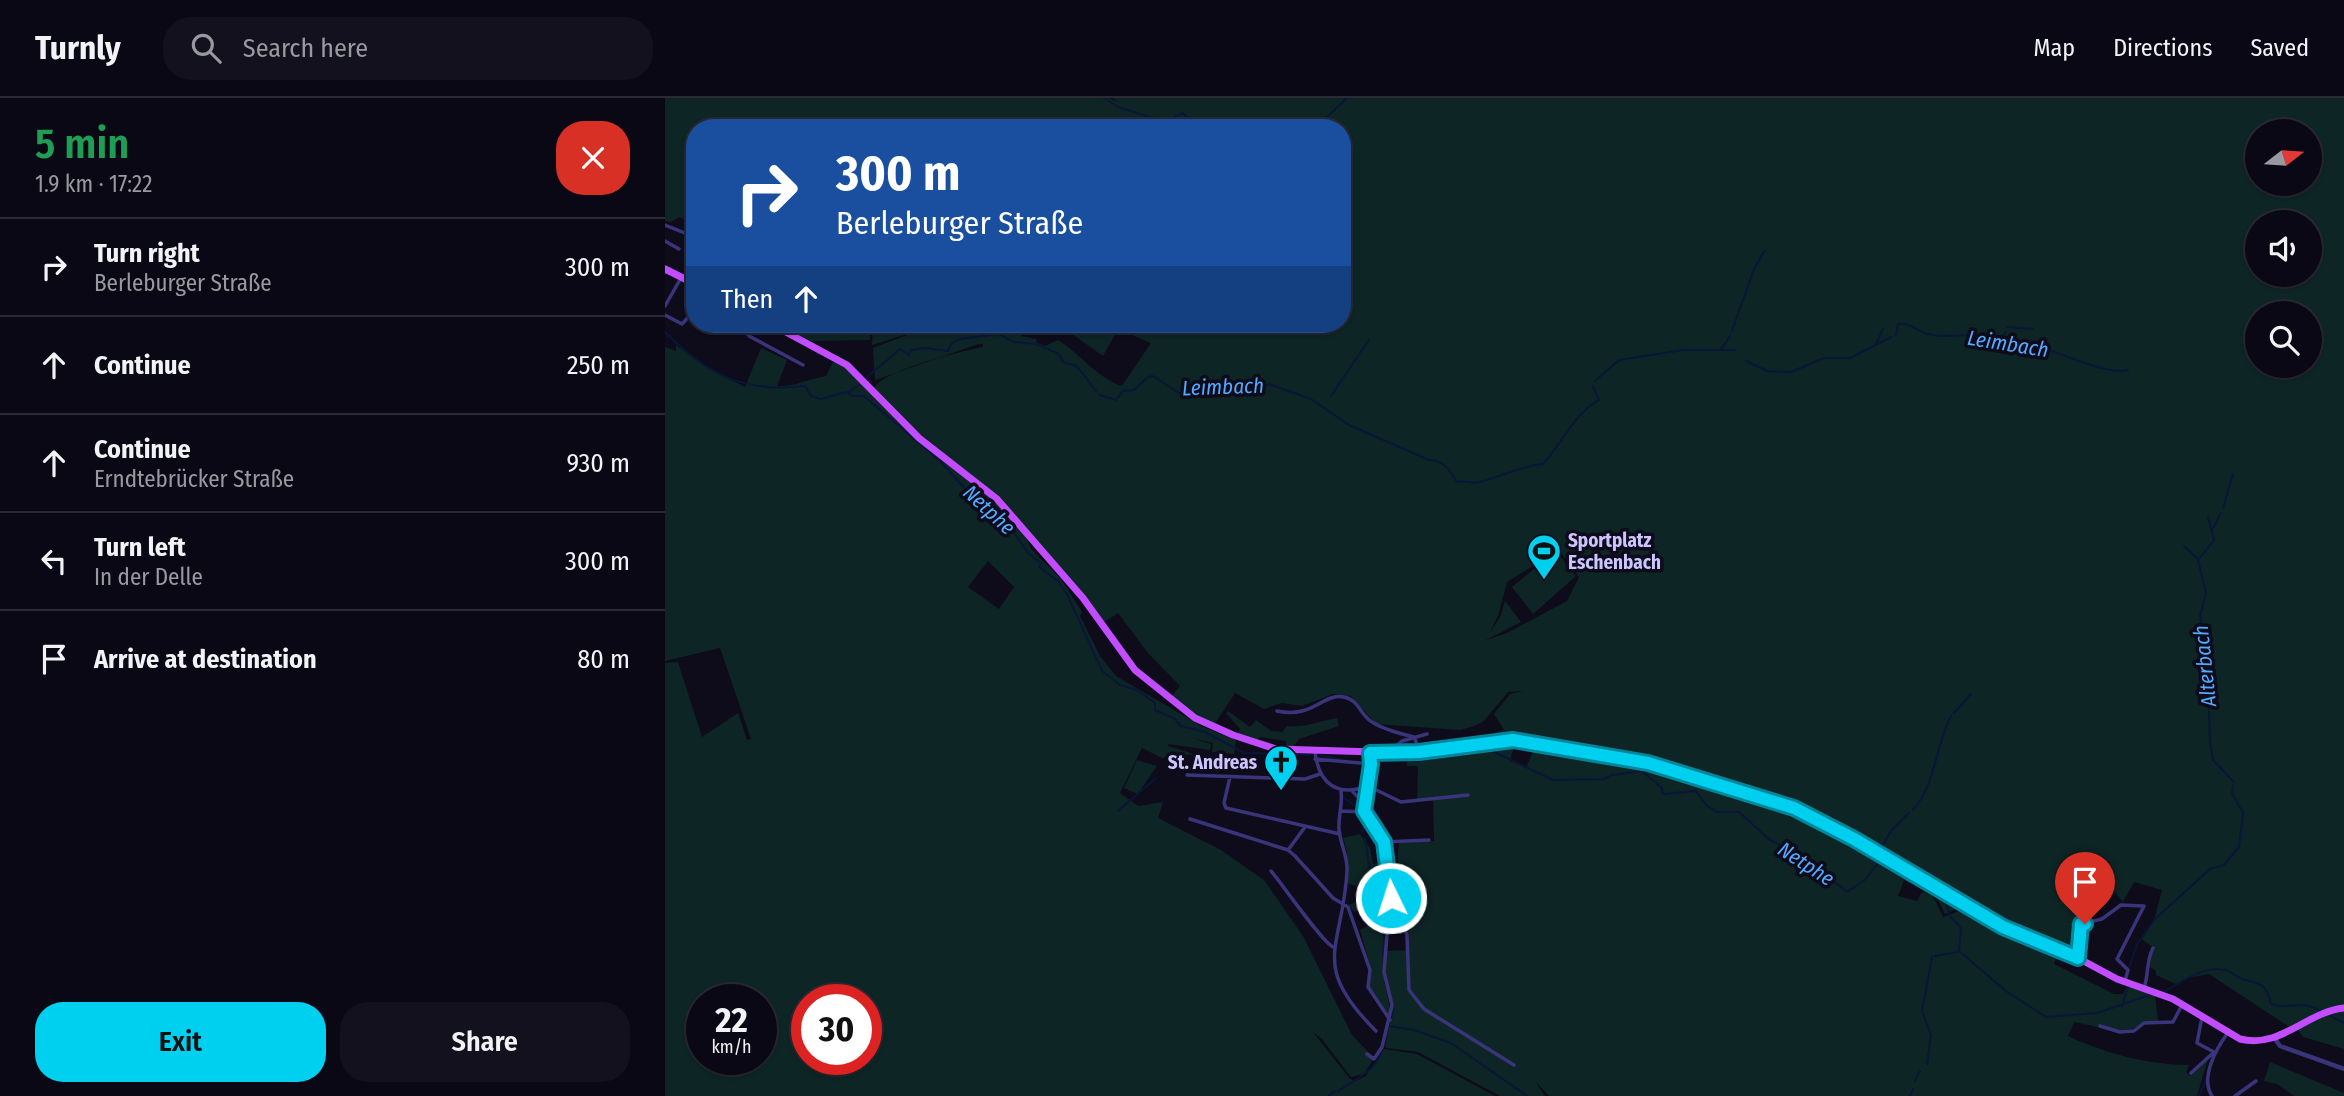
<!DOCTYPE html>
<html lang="en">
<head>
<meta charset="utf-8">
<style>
	:root { --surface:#0a0814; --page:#13111d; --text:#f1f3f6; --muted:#999aa0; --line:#2a2934; --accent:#00d0f0 }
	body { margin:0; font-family:"Fira Sans Condensed",sans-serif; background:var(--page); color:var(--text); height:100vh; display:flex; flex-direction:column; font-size:26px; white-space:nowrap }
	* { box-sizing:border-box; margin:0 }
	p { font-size:23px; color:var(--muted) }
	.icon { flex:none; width:38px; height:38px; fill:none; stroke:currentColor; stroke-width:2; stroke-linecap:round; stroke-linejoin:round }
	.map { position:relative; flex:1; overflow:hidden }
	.panel { display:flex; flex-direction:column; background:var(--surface); width:665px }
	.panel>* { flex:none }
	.top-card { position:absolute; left:21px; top:21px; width:665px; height:214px; border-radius:28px; box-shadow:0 2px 5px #0004,0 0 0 2px var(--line); background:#1a4fa0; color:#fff; overflow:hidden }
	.needle { width:46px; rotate:73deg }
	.controls { position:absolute; left:1580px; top:21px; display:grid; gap:14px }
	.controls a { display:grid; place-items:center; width:77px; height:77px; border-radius:50%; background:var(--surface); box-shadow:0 2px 5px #0004,0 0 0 2px var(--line); font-size:35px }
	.speed { position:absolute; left:21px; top:886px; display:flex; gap:14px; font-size:35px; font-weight:700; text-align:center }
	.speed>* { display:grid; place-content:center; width:91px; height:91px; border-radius:50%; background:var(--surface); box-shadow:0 2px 5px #0004,0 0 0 2px var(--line); line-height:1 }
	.speed small { font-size:18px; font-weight:400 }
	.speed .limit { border:10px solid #d22; background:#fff; color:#111 }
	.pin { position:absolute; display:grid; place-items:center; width:60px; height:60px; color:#fff; margin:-72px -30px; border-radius:50% 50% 50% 0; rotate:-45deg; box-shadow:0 0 7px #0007 }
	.pin .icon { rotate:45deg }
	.me { position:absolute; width:77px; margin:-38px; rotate:356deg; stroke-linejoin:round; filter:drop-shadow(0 0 5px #0008) }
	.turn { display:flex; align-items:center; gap:24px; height:147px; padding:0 35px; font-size:32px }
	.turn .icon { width:91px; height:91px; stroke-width:2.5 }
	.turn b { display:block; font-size:49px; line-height:60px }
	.then { display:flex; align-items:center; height:66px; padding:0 35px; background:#0003; gap:14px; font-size:26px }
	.round { display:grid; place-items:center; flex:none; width:74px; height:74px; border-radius:28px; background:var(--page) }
	.overview { display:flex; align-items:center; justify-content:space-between; height:119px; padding:0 35px }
	h1 { font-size:42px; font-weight:600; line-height:52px; color:#1e9e55 }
	.cta { display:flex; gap:14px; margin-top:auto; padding:14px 35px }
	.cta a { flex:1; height:80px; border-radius:28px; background:var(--accent); color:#111; font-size:28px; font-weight:600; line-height:80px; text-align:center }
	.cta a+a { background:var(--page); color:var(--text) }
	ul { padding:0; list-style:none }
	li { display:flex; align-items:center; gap:21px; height:98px; padding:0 35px; border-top:2px solid var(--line) }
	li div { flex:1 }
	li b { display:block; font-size:26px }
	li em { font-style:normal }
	header { display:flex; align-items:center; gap:42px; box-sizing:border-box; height:98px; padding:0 35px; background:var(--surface); border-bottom:2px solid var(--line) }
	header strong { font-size:33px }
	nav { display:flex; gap:38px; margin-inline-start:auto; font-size:24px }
	.search { width:490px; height:63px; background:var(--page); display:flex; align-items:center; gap:18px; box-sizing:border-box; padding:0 24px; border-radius:28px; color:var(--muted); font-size:26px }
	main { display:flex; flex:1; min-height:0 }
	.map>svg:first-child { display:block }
	.green { fill:#0e2525; fill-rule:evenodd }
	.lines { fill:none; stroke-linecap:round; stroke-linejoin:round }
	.stream { stroke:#081737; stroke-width:2 }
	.minor { stroke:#3a357b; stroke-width:3.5 }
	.tertiary { stroke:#3a357b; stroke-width:4.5 }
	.primary { stroke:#c24cff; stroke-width:7 }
	.route-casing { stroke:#00879c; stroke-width:18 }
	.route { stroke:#00d0f0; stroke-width:12 }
	.labels { text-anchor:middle; stroke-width:7; stroke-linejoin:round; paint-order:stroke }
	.poi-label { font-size:19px; font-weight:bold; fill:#cdc5ff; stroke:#0e0b1b; text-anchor:start }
	.water-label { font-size:21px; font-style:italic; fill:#53aaff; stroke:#0e0b1b }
</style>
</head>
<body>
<header>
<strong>Turnly</strong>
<div class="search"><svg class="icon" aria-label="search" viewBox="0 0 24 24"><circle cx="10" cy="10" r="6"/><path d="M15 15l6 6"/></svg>Search here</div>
<nav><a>Map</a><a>Directions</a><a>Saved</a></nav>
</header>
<main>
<section class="panel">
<div class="overview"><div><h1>5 min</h1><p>1.9 km · 17:22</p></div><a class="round" style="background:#d93025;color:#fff"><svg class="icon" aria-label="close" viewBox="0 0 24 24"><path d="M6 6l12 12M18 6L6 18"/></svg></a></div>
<ul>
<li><svg class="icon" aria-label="right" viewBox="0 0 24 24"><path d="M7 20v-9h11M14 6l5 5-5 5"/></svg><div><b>Turn right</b><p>Berleburger Straße</p></div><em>300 m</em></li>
<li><svg class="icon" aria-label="ahead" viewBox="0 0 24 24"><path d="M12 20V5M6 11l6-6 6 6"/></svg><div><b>Continue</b></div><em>250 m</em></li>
<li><svg class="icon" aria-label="ahead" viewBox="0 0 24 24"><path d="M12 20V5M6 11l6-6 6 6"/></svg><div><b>Continue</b><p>Erndtebrücker Straße</p></div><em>930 m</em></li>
<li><svg class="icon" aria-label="left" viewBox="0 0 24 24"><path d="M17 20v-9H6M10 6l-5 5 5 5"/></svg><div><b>Turn left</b><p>In der Delle</p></div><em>300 m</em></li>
<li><svg class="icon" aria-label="arrive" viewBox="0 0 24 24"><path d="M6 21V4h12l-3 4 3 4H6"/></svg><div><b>Arrive at destination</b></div><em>80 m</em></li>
</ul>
<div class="cta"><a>Exit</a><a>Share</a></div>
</section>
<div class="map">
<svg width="1679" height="998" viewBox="0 0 1679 998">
	<rect width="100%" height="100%" fill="#0e0b1b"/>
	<path class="green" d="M 0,0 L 444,0 L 453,4 L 448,0 L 1679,0 L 1679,909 L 1655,913 L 1626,930 L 1544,876 L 1522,880 L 1513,887 L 1491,877 L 1491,873 L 1485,869 L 1487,849 L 1477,841 L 1489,822 L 1497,792 L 1469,784 L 1458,804 L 1448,792 L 1417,808 L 1416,802 L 1415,825 L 1397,823 L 1415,826 L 1412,857 L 1333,824 L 1301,802 L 1122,709 L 1291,803 L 1293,810 L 1280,816 L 1271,798 L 1239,782 L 1233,798 L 1252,803 L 1257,794 L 1268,798 L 1278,819 L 1303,810 L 1393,854 L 1389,866 L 1449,896 L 1458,896 L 1463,887 L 1490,897 L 1493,923 C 1481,924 1476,929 1466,931 C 1449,935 1426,927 1409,924 L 1403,938 C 1439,955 1484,967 1524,967 L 1521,974 L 1525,978 L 1543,961 L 1532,998 L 884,998 L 870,983 L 880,998 L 835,998 L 753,954 L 722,950 L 720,948 L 728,911 L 720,873 L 721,853 L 744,852 L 744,837 L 730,802 L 734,745 L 769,743 L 768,701 L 752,703 L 753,668 L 742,668 L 742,658 L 850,644 L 845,663 L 861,670 L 873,641 L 829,641 L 829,635 L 839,632 L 829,616 L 845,596 L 858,593 L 843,594 L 818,624 L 806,629 L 795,632 L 711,626 L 686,598 L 668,596 L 637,608 L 617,605 L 599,611 L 570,595 L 549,627 L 505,600 L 515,588 L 483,555 L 453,515 L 438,525 L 342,408 L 241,324 L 209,290 C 221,271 294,254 318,249 L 318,246 L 313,246 L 210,282 L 208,250 L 242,237 L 287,226 L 363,226 L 356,238 L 372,241 L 371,244 L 380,248 L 393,242 C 414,255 435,282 457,288 L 486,245 L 453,231 L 438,258 L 407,236 L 385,226 L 677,226 L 677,30 L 30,30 L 30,127 L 14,119 L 6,124 L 0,123 ZM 1592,33 L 1645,33 L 1645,86 L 1592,86 ZM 1592,124 L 1645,124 L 1645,177 L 1592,177 ZM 1592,215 L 1645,215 L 1645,268 L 1592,268 ZM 893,451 L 914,479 L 902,503 L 842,535 L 821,542 L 856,524 L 840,503 L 835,519 L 824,536 L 833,518 L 842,484 L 890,454 L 847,489 L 868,516 L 911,478 L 891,453 Z
		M 112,226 L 205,226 L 205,242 L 145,243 Z
		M 208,226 L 275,226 L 207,247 Z
		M 11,247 L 42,270 L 80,289 L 96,250 L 122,262 L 112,288 C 128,289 144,281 161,278 L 169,262 L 179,268 L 229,317 L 343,415 L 360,436 L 366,451 L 396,481 L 417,514 L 415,518 L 435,558 L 451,578 L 538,629 L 571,642 L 569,656 L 547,654 L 548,645 L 527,640 L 546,646 L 545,652 L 503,646 L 503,648 L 529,656 L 497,660 L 477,650 L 455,695 L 473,708 L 498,704 L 493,720 L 556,752 L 599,782 L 638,838 L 687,937 L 709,960 L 699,976 L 686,979 L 657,941 L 648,934 L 685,981 L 691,983 L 701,978 L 719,951 L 752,956 L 830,998 L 0,998 L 0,565 L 13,564 L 37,639 L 73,615 L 82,642 L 86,641 L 55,550 L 0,563 L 0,249 L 11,253 ZM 323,463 L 349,489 L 334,511 L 303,489 ZM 37,901 L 96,901 L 96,961 L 37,961 ZM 142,901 L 201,901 L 201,961 L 142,961 Z
		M 563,613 L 585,629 L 591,622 L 606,633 L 617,634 L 622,628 C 639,630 654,623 672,620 L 674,628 L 634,641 L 627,650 L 621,648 L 621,643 L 595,639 L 591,643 L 572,636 L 575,631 L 561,615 Z
		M 472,662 L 492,668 L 473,696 L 459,690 Z
		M 695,736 L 705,750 L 708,766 L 721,763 C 723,799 717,835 718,872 C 718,888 727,902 724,920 L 704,889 L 706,871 L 695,832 L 706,826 L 700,810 L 689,814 L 684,807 L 696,801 L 691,788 L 682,785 L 682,754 L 678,740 Z
		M 1679,913 L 1679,951 L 1638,939 L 1633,932 L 1654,919 Z
		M 1605,964 L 1679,995 L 1679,998 L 1629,998 L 1612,986 L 1599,983 Z"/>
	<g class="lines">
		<path class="stream" d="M 439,0 L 453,9 L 502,24 L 517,15 L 527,23 L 527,30
			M 636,30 L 656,25 L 682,0
			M 1342,229 L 1368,231
			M 1067,233 L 1089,171 L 1100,152
			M 0,234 C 44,278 79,295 140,288 L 146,298 L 156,301 L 181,294 L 187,298 L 199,298 L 276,364 L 305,396 L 339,420 L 363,455 L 376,465 L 374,469 L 393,483 L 402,496 L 437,573 L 455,587 L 472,592 L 490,605 L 490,612 L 510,621 L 516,628 L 540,634 L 579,655 L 645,657
			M 1231,237 L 1233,226 C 1245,224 1252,233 1263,236 C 1275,240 1293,237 1307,237 C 1325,238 1348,242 1366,246 C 1391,252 1441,278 1463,272
			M 1334,241 L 1341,234
			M 1211,246 L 1218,231
			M 1056,251 L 1065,238
			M 1081,263 L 1102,273 L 1126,274 L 1159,260 L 1185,260 L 1226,239
			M 201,280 L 235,251 L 244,257 L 246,252 L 261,250 L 283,253 L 286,246 L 295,241 L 334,236 L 348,244 L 371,246 L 394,256 L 398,264 L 412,268 L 431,293
			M 930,283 L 954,262 L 1018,252 L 1070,252
			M 184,294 L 194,287
			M 435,297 L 451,302 L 458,293 L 469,292 L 483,279 L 488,278 L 514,295 L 593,291 L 604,286 L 646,301 L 684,327 L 764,362 C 778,361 786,374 792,384 C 800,382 806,386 814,384 C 836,379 855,368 878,366 C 897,345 909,316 934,302 L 928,288
			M 666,298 L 704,242
			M 1558,410 L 1568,376
			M 1547,432 L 1556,415
			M 1519,448 L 1533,461
			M 1538,532 L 1535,518 L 1541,495 L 1533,462 L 1549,442 L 1543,419
			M 1540,538 L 1537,550 L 1546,589 L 1543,592 L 1545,641
			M 1289,615 L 1306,596
			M 1545,643 L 1548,662 L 1569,684
			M 655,657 L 677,662
			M 696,664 L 713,659 L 752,663 L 825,652 L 888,682 L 939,681 L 947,677 L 977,673 L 997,690 L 998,696 L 1031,693 L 1042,708 L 1052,714 L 1074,714 L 1105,742 L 1139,759 L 1182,794 L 1201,781 L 1213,765 L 1280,800 L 1285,818 L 1296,830 L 1294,853 L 1341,893 L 1381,919 L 1432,915 L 1485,897
			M 679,700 L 696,712
			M 1248,712 C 1271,685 1270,649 1286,618
			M 453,713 L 491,680
			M 697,734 L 699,724
			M 700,740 L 710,806 L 720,819 L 718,859
			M 1215,752 L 1226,733 L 1244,715
			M 1281,801 L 1291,810
			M 1295,813 L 1309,816 L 1346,838 L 1385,852
			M 1270,858 L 1293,854
			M 1410,864 L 1418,867
			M 1464,870 L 1472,846 L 1490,821 L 1545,771 L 1559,767 L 1574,749 L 1578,715 L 1567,695 L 1568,687
			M 1498,894 C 1516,885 1537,867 1560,872 C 1566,873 1570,878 1575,880 C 1594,887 1600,882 1606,906 C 1623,913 1633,900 1656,913
			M 1457,908 L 1463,889
			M 1664,917 L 1679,925
			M 726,922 L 728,910
			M 724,928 L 749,932 L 786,945 L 862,998
			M 721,939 L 724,927
			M 1262,966 L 1266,937 L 1257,913 L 1267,859
			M 1250,983 L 1255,973
			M 673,993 C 690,981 711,974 717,952
			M 663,998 L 670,993
			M 1245,998 L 1248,991
			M 1534,998 L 1542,980"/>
		<path class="minor" d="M 0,127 L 30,139
			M 0,143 L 14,151
			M 0,208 L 16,180
			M 0,217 L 17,226 L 30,212
			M 75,226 L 84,238 L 138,267
			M 612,613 C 648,621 657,595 679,599 C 694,602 695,617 707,624 C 718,631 736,636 749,639 L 754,651
			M 650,654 C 654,687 673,699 703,688
			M 724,654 L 737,643 L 762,636
			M 705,655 L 706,666 L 699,714 L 721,751 L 725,794 L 742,837 L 744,892 L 759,911 L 849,967
			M 650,661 L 706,666
			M 522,677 L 640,681 L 655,676
			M 565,679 L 559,705 L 561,710 L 675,736
			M 703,688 L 736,704 L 803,697
			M 676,693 C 678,706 673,719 674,731 C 675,746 683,758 682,773 C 678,851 643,865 711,933
			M 688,694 L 700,706
			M 676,713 L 699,714
			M 525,721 L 623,752 L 630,758 L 668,800 L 683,809 L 705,872 L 703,889 L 725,922
			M 719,744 L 764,742
			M 623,752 L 640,729
			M 606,773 C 618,787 657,844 668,849
			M 1413,859 L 1416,826 L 1437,821 L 1456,807 L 1479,808
			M 1460,883 L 1463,872 L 1452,861 L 1479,808
			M 1479,890 C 1484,876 1481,863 1488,850
			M 1537,919 L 1532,945 L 1549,954
			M 1435,928 L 1455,934 L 1469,933 L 1479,925 L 1508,924 L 1517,907
			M 702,956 L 709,961 L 717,949 L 727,907 L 719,874 L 725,799
			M 1526,975 L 1548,955
			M 1547,998 C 1535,980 1551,951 1562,936
			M 1570,998 L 1591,983"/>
		<path class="tertiary" d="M 1610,941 L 1615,948 L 1679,971"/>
		<path class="primary" d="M 0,171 L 30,186
			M 106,226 L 182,267 L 254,340 L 332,401 L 418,500 L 470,572 L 530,620 L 568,637 L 611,651 L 743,655 L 795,648
			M 793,649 L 859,642 L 943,656 L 1115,704 L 1189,741 L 1338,829 L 1413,860 L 1452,881 L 1508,901 L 1575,941 C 1616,951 1641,914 1679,910"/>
	</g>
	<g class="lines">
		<g class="route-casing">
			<path id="route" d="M 726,800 L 719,744 L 699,713 L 706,666 L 705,655 L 754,654 L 848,642 L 983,665 L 1129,710 L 1189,741 L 1338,829 L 1413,860 L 1416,826 L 1420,826"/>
		</g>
		<use href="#route" class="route"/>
	</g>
	<defs>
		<g id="stadium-pin" transform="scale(1.75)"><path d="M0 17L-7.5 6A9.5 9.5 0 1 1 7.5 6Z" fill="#00d0f0" stroke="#0e0b1b"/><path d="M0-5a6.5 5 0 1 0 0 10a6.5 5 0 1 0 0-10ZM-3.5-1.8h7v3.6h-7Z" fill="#111"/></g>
		<g id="church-pin" transform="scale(1.75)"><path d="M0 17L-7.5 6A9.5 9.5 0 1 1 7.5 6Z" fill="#00d0f0" stroke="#0e0b1b"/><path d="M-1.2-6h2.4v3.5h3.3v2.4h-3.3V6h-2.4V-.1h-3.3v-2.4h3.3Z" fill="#111"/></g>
	</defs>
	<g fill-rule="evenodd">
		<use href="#stadium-pin" x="879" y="453"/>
		<use href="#church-pin" x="616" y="664"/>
	</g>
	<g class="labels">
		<g class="poi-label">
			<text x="903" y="449">Sportplatz<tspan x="903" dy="22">Eschenbach</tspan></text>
			<text x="592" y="671" text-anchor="end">St. Andreas</text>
		</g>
		<g class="water-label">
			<text transform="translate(1343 246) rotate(9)" y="7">Leimbach</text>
			<text transform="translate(558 289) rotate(-2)" y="7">Leimbach</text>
			<text transform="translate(324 412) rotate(43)" y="7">Netphe</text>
			<text transform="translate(1540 568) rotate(-96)" y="7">Alterbach</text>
			<text transform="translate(1141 766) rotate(33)" y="7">Netphe</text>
		</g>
	</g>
</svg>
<div class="controls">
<a><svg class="needle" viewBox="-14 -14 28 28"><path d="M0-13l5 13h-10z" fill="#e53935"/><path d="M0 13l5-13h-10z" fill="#999aa0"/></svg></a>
<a><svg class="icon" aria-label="sound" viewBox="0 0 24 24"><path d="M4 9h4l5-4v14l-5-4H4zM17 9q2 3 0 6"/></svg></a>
<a><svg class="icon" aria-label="search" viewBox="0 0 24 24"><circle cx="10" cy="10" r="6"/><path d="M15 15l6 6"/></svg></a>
</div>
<div class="speed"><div>22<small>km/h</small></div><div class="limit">30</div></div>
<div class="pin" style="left:1420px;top:826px;background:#d93025"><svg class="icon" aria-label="arrive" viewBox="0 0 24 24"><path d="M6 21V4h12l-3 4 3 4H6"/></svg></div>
<svg class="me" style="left:726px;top:800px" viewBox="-20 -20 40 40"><circle r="17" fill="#00d0f0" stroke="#fff" stroke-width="3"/><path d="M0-11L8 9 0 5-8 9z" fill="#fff"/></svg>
<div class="top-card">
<div class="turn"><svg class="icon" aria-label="right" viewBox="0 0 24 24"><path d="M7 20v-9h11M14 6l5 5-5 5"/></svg><div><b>300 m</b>Berleburger Straße</div></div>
<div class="then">Then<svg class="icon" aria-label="ahead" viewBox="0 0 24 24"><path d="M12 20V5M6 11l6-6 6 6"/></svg></div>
</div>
</div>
</main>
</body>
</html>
